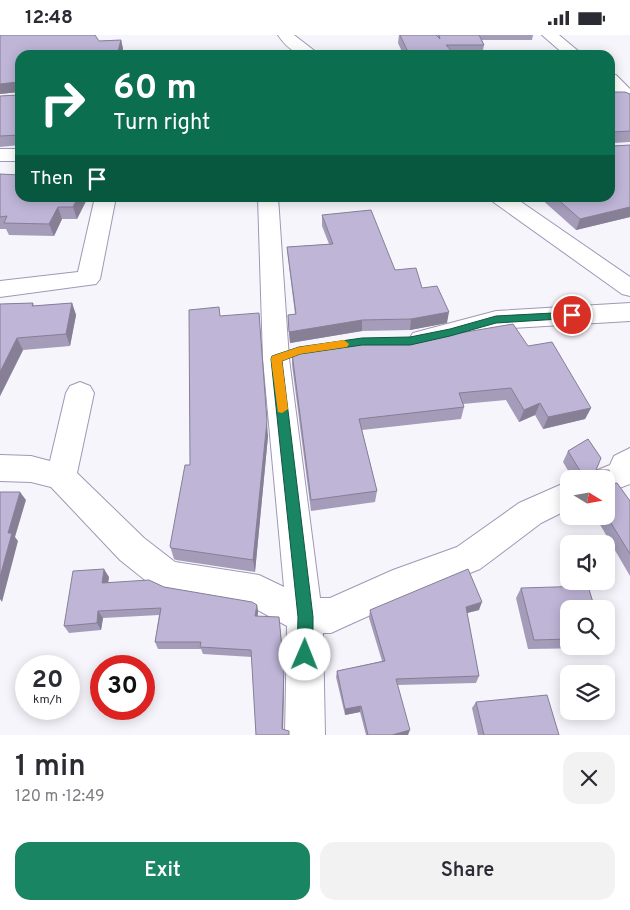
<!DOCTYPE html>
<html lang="en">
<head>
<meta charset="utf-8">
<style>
	:root { --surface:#fff; --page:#f2f2f3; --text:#2b2b33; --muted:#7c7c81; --accent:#1a8562 }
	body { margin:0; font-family:Overpass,sans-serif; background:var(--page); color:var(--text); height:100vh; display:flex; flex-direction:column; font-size:19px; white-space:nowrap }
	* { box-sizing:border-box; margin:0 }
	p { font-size:16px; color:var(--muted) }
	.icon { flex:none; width:28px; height:28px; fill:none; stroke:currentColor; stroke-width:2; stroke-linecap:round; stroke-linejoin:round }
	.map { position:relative; height:700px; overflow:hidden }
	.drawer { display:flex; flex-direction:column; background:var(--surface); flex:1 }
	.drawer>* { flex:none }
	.banner { position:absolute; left:15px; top:15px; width:600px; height:152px; border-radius:15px; box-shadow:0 2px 12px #0003; background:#0b6e4f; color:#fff; overflow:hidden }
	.needle { width:32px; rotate:101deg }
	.controls { position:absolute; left:560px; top:435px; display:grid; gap:10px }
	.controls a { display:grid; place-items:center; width:55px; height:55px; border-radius:10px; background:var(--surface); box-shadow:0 2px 12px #0003; font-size:25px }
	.speed { position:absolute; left:15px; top:620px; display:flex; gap:10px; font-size:25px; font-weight:700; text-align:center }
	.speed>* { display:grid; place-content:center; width:65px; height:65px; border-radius:50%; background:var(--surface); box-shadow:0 2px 12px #0003; line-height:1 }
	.speed small { font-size:12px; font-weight:400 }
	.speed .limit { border:8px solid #d22; background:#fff; color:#111 }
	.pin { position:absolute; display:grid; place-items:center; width:42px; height:42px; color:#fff; margin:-21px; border:2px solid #fff; border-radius:50%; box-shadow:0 1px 5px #0007 }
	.me { position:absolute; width:55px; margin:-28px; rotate:1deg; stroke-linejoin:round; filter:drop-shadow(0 0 4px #0008) }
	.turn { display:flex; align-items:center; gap:18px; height:105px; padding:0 15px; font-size:22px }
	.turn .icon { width:65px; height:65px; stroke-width:2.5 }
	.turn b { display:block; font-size:35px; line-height:42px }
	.then { display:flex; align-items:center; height:48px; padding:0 15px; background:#0003; gap:10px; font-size:19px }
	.round { display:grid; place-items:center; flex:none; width:52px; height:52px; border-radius:15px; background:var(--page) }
	.overview { display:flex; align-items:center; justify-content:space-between; height:85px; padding:0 15px }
	h1 { font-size:30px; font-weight:600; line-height:38px }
	.action { display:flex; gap:10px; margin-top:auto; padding:10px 15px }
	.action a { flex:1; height:58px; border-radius:15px; background:var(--accent); color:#fff; font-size:20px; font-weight:600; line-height:58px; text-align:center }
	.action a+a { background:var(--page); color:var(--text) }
	.status { display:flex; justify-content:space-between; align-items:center; height:35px; padding:0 25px; background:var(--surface); direction:ltr }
	.status svg { height:14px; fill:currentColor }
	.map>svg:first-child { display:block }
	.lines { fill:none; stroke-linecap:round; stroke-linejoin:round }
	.minor-casing { stroke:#a097b7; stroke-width:2 }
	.tertiary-casing { stroke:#a097b7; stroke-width:2 }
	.minor { fill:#fff; fill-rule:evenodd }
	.tertiary { fill:#fff; fill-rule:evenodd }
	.wall { fill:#a49cb9 }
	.shaded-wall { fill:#867f96 }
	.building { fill:#bfb5d7; stroke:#867f96 }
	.route { fill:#1a8562; stroke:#115640 }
	.slow { fill:#f59e0b }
</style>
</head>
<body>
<div class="status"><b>12:48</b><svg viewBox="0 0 49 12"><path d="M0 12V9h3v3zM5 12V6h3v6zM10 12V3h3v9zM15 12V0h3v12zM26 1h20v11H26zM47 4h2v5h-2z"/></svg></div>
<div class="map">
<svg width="630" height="700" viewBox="0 0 630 700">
	<rect width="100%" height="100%" fill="#f7f5fc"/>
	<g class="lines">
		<g class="minor-casing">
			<path id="minor" d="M 542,0 L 559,0 L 583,20 L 565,20 Z
				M 610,39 L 616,40 L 630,54 L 630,69 L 624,68 L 610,53 Z
				M 0,114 L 20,114 L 20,126 L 0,126 Z
				M 95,162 L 116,162 L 100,244 L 96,249 L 0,262 L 0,246 L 78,237 Z
				M 258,162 L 278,162 L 289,324 L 320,563 L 330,563 L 393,535 L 457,512 L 519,468 L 569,446 L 569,474 L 541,488 L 480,534 L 417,559 L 344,592 L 331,598 L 323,598 L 325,700 L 285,700 L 287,591 L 254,573 L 167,558 L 155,553 L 120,525 L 51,452 L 31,447 L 0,446 L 0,420 L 31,421 L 50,426 L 66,358 L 70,351 L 80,347 L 90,351 L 94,358 L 77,438 L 144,503 L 175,527 L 259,540 L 284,552 L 263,324 Z
				M 630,268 L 630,286 L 496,294 L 422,313 L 413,310 L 409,304 L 413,298 L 496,276 Z
				M 630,413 L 630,449 L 606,458 L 606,444 L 591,444 L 595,436 L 610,430 L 614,421 Z"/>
		</g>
		<g class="tertiary-casing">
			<path id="tertiary" d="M 278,0 L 294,0 L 320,20 C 299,20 290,18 278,0 Z
				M 489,162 L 514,162 L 630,242 L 630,261 L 622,259 L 492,166 Z"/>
		</g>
		<use href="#minor" class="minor"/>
		<use href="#tertiary" class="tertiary"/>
	</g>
	<path class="wall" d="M 0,0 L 99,6 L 121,5 L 123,14 L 121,20 L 20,20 L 20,110 L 0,112 L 0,61 L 18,60 L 18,57 L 0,59 Z
		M 399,0 L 533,0 L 532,5 L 482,5 L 484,10 L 482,20 L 387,20 L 403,19 L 398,8 Z
		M 610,57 L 625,57 L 630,59 L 630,107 L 613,108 L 613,111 L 630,110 L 630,182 L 576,195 L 539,162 L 610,162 Z
		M 0,139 L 88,162 L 77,184 L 62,184 L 54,201 L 9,200 L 6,194 L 0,194 Z
		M 322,180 L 395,235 L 422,253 L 447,288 L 410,295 L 362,296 L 290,308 L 288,280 L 295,279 L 288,223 L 287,212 L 329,209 L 322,191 Z
		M 33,268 L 34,271 L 72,268 L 76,280 L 70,311 L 23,315 L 0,361 L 0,269 Z
		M 221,281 L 268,401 L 255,537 L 176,525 L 174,524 L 170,511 L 190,430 Z
		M 460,298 L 528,311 L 591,373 L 585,384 L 543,394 L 535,380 L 519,387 L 506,365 L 463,369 L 464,372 L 461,384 L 362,395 L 377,456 L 375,467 L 311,476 L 292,330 L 292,318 L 412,305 Z
		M 588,404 L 601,423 L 596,435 L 609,435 L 611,449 L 617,448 L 630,466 L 630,541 L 595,481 L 606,481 L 606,444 L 573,444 L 563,427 L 568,416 Z
		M 109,542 L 108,547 L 164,552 L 257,570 L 258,577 L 257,581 L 284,640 L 283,695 L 256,700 L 252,622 L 203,619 L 201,614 L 158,614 L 155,607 L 159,580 L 103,583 L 101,595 L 69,598 L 64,591 Z
		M 521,553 L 569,574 L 569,611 L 597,611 L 596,613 L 528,614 L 516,563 Z
		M 370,575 L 479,575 L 467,578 L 479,641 L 476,648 L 397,650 L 408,700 L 366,700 L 360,677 L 345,680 L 336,642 L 337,636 L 382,626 L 369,583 Z
		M 476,667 L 559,700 L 478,700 L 472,673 Z"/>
	<path class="shaded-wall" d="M 121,5 L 123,14 L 121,20 L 117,20 Z
		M 18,47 L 20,57 L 0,59 L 0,49 Z
		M 78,162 L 88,162 L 77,184 L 73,172 Z
		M 58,172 L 62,184 L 54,201 L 49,189 Z
		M 630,172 L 630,182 L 576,195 L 580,184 Z
		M 72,268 L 76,280 L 70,311 L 66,299 Z
		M 449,277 L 447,288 L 410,295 L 411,284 Z
		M 259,278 L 268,401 L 255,537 L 253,525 Z
		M 362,285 L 362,296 L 290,308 L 289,297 Z
		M 17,303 L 23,315 L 0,361 L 0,337 Z
		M 540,368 L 535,380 L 519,387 L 524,375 Z
		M 591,373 L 585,384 L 543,394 L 548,382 Z
		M 20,457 L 26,465 L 15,502 L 18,506 L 2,567 L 0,564 L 0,542 L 8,498 Z
		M 104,534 L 109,542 L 107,555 L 102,548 Z
		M 482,567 L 479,575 L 463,579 L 466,572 Z
		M 257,570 L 258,577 L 257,589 L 255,581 Z
		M 98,576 L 103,583 L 101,595 L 97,588 Z
		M 279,582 L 284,640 L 283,700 L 282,694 Z
		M 361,671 L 360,677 L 345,680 L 345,674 Z
		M 410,695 L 408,700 L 392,700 Z"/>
	<path class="building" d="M 0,0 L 95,0 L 99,6 L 121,5 L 117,20 L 20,20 L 20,100 L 0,101 L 0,61 L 18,60 L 18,47 L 0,49 Z
		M 400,0 L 436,0 L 440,4 L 439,0 L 479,0 L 484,10 L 446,10 L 455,20 L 388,20 L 409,19 Z
		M 610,57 L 625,57 L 630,59 L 630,96 L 613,97 L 613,111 L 630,110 L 630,172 L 580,184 L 555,162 L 610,162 Z
		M 0,139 L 20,140 L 20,162 L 78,162 L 73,172 L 58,172 L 49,189 L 4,188 L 7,181 L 0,182 Z
		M 371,175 L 395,235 L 416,233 L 422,253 L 437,251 L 449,277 L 411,284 L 362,285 L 289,297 L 288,280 L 296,279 L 287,212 L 333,209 L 322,180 Z
		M 33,268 L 32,271 L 72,268 L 66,299 L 17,303 L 0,337 L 0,269 Z
		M 219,272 L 220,281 L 259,278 L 267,386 L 253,525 L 171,513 L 170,511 L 185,430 L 190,430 L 189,275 Z
		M 513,289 L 528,311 L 552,307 L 591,373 L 548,382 L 540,368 L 524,375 L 511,353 L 459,358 L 464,372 L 359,384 L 377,456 L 311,465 L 292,318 L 302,315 L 363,306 L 412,305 L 459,295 L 460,298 Z
		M 588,404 L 601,423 L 596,435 L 609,435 L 611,449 L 617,448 L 630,466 L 630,519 L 606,480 L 606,444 L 585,444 L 568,416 Z
		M 0,457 L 20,457 L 8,498 L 12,498 L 0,542 Z
		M 104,534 L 102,548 L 149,545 L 164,552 L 252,567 L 257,570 L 255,581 L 279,582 L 284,634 L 282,694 L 289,696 L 289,700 L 256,700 L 251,615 L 200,612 L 201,607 L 155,607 L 161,573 L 98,576 L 97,588 L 64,591 L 73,536 Z
		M 468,534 L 482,567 L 466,572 L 479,641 L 396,644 L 410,695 L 392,700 L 368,700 L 361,671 L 345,674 L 337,636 L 385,626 L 370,575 Z
		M 588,551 L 595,574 L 569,574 L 569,604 L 534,605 L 521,553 Z
		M 547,660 L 559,700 L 484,700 L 476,667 Z"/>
	<path class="route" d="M 572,277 L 578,280 L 576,283 L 496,288 L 450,301 L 410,310 L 362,310 L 300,319 L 282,326 L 313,582 L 313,620 L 310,625 L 305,627 L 300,625 L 297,620 L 298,582 L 271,324 L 272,321 L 299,312 L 362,303 L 410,302 L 450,294 L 496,281 Z"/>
	<path class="slow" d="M 344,305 L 349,309 L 347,312 L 300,319 L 282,326 L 288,374 L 282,378 L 278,377 L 271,324 L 272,321 L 299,312 Z"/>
</svg>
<div class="controls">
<a><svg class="needle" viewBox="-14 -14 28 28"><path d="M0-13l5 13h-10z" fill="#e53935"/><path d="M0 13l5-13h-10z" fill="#7c7c81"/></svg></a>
<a><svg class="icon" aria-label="sound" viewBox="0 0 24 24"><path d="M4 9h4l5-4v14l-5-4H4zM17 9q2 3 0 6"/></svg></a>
<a><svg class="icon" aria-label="search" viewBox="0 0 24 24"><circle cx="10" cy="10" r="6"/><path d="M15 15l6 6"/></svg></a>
<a><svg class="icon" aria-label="layers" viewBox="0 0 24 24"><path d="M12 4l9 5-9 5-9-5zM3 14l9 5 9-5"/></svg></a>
</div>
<div class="speed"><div>20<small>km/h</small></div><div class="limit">30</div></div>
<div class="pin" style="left:572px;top:280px;background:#d93025"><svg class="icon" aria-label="arrive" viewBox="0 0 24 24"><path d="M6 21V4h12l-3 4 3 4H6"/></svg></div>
<svg class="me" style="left:305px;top:620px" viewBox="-20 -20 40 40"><circle r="19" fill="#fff"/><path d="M0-13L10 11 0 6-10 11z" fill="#1a8562"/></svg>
<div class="banner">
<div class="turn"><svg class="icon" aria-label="right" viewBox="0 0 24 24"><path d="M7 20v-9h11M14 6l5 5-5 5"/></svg><div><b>60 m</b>Turn right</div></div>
<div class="then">Then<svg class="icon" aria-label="arrive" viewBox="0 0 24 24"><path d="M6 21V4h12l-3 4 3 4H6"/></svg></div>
</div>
</div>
<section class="drawer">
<div class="overview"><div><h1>1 min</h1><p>120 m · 12:49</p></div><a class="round"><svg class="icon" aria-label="close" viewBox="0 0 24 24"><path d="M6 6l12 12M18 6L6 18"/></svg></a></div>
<div class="action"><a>Exit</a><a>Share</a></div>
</section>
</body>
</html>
